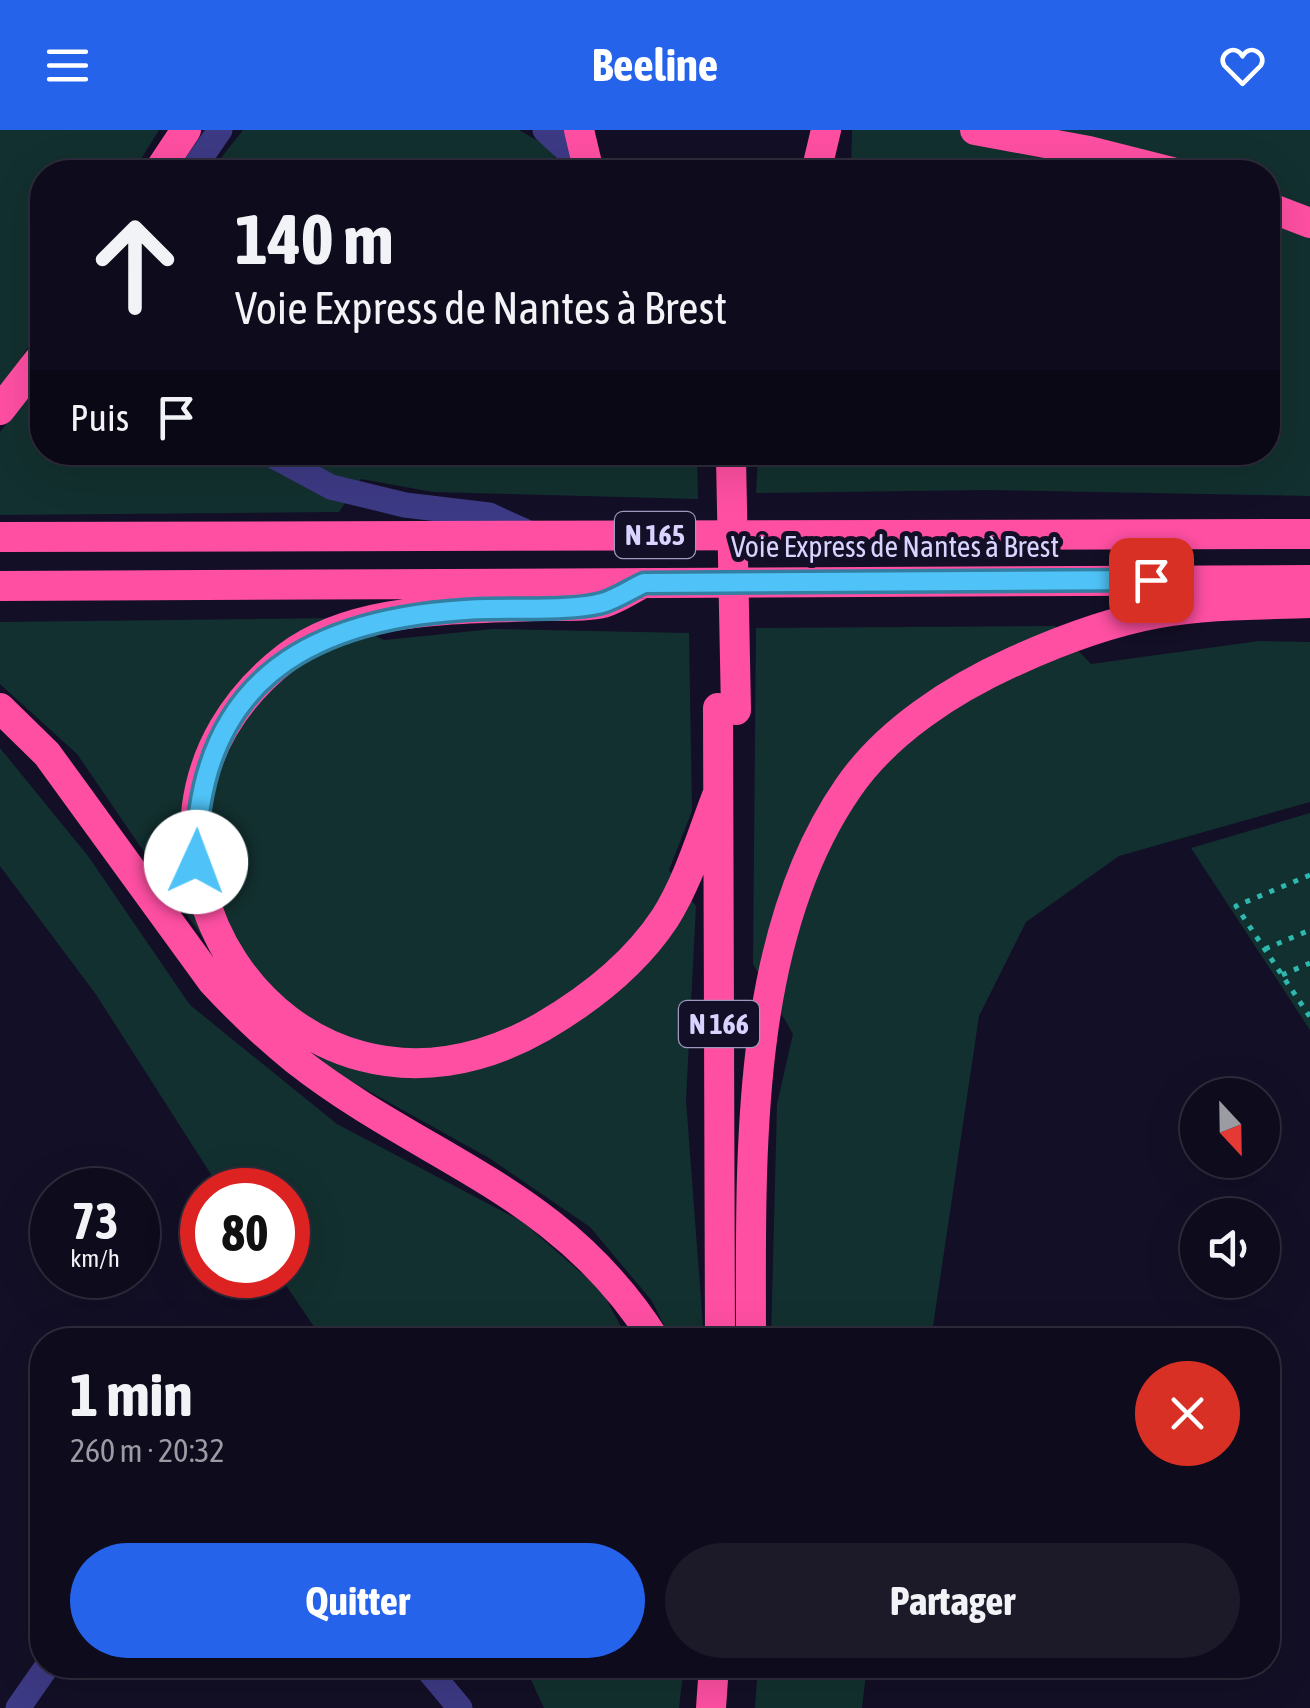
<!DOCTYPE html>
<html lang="fr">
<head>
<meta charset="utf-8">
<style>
	:root { --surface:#0e0b1c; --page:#1c1929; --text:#f1f3f6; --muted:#9b9ba3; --line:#2e2b3b; --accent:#2563eb }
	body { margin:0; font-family:"Asap Condensed",sans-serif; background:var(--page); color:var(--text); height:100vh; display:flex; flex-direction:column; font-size:38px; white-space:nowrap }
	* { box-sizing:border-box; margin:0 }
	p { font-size:32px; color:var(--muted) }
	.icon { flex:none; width:55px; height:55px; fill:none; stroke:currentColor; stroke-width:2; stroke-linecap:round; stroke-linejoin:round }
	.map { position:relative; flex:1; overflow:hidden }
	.details { position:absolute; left:30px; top:1198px; width:1250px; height:350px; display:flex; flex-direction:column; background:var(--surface); border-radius:40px; box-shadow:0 10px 40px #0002,0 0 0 2px var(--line) }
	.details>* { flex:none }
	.guide { position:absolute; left:30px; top:30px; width:1250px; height:305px; border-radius:40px; box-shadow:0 10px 40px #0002,0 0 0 2px var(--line); background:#0e0b1c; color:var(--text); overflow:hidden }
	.needle { width:65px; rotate:158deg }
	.controls { position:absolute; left:1180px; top:948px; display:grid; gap:20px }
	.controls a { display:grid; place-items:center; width:100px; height:100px; border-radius:50%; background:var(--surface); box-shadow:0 10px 40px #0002,0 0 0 2px var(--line); font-size:50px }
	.speed { position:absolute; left:30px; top:1038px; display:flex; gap:20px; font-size:50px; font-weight:700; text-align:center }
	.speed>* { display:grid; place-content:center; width:130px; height:130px; border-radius:50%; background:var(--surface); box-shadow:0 10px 40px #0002,0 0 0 2px var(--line); line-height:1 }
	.speed small { font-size:25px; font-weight:400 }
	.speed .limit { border:15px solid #d22; background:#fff; color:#111 }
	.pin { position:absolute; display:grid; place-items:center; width:85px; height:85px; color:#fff; margin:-42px; border-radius:20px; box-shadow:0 5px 15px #0006 }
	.me { position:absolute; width:110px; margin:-55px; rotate:2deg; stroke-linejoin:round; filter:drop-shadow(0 0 8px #0008) }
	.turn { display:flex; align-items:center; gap:35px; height:210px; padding:0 40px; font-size:45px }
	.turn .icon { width:130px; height:130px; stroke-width:2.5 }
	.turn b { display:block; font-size:70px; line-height:85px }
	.then { display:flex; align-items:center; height:95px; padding:0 40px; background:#0003; gap:20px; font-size:38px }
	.round { display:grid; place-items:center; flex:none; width:105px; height:105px; border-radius:52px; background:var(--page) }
	.head { display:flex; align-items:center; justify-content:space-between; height:170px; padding:0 40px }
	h1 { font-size:60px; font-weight:700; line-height:75px }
	.cta { display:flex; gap:20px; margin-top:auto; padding:20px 40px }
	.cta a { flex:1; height:115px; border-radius:60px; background:var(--accent); color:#fff; font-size:40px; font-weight:700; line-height:115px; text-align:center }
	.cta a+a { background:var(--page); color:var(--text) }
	header { display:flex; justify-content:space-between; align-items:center; height:130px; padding:0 40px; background:var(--accent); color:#fff; font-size:45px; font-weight:700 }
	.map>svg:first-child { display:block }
	.green { fill:#12302f }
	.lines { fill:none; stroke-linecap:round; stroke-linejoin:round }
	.path { stroke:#2fb8b0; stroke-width:5; stroke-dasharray:5 8; stroke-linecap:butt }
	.minor { stroke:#3d3a85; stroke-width:25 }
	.highway { stroke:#ff4fa3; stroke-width:30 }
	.highway-bridge { stroke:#ff4fa3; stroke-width:30 }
	.route-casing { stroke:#337fa1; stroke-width:25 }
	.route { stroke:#4fc3f7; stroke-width:18 }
	.labels { text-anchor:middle; stroke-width:10; stroke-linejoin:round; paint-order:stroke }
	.shield { fill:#130f26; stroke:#9e99be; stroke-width:2.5 }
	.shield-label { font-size:28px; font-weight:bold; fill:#d9d4ff }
	.street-label { font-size:30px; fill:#d9d4ff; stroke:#130f26 }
</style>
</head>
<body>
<header><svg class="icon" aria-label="menu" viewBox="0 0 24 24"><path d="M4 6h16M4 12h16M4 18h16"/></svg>Beeline<svg class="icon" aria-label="heart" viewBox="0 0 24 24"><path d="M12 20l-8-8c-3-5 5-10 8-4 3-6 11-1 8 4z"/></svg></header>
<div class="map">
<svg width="1310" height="1578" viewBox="0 0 1310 1578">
	<rect width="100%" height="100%" fill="#130f26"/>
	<path class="green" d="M 0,0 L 159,0 L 133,42 L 42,42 L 42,193 L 0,264 Z
		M 243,0 L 519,0 L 549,17 L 563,42 L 210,42 Z
		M 852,0 L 1310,0 L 1310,366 L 986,360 L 756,363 L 758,323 L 1268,322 L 1268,42 L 851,42 Z
		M 42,249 L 42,322 L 697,323 L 698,369 L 433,362 L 361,349 L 339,382 L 0,385 L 0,302 Z
		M 338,488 L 384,510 L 493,499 L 689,503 L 692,681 L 669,740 L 696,776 L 686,970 L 704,1210 L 671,1210 L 652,1171 L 590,1097 L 489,1028 L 336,943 L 238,859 L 77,624 L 0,554 L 0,492 Z
		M 1055,496 L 1091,534 L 1259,511 L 1310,512 L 1310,672 L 1119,726 L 1026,792 L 979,886 L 931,1210 L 771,1210 L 777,974 L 793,904 L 753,834 L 756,498 Z
		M 0,618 L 88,726 L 190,875 L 337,994 L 523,1092 L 602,1161 L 628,1210 L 323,1210 L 279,1145 L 288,1145 L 288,1060 L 221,1060 L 97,866 L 0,736 Z
		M 1310,683 L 1310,900 L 1191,718 Z
		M 524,1535 L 684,1535 L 679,1578 L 544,1578 Z
		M 758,1535 L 867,1535 L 862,1578 L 755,1578 Z"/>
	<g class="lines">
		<path class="path" d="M 1310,745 L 1236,776 L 1310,887
			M 1265,819 L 1310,800
			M 1282,845 L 1310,833"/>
		<path class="minor" d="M 545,0 L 586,38
			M 191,42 L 220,0
			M 266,322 L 331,357 L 405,375 L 489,385 L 533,405
			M 424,1535 L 460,1578
			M 18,1578 L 48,1535"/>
		<path class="highway" d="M 579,0 L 589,42
			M 975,0 L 1089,21 L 1172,42
			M 158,42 L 186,0
			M 816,42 L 826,0
			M 1268,77 L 1310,93
			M 0,280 L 42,226
			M 0,407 L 1310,404
			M 644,453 C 631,459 617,469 603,473 C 583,478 556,475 535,476 C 456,480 354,476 287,527 C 65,698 282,1046 542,897 C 590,869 634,835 665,788 C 689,750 702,704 718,663
			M 0,456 L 1310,450
			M 0,578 L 47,624 L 212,851 C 238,879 266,906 296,930 C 425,1031 560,1059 655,1210
			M 718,578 L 720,1210
			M 751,1210 C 751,1033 743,810 848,658 C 887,601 953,559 1015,531 C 1061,510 1109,492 1159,483 C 1208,474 1260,475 1310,473
			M 711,1578 L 714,1535"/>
		<path class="highway-bridge" d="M 731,328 L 736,580"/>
	</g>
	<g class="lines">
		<g class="route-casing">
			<path id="route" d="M 196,732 C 196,556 303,490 465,480 C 503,477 568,482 602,473 C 616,469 631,459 644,453 L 1151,450"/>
		</g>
		<use href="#route" class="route"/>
	</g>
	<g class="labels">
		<g class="shield">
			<rect x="615" y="382" width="80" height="46" rx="8"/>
			<rect x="679" y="871" width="80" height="46" rx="8"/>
		</g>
		<g class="shield-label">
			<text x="655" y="415">N 165</text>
			<text x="719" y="904">N 166</text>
		</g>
		<g class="street-label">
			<text x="895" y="427">Voie Express de Nantes à Brest</text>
		</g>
	</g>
</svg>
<div class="controls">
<a><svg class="needle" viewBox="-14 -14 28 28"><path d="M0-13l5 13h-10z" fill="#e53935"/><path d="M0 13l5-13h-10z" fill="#9b9ba3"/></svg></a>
<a><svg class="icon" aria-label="sound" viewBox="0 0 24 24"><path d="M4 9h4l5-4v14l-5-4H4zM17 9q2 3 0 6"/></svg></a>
</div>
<div class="speed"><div>73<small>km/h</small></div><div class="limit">80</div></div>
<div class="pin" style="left:1151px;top:450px;background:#d93025"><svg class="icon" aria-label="arrive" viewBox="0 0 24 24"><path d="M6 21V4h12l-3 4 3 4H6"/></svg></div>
<svg class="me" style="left:196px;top:732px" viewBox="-20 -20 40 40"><circle r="19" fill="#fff"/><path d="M0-13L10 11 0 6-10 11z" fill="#4fc3f7"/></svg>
<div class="guide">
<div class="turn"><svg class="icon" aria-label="ahead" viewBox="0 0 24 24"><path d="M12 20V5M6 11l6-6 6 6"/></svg><div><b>140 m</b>Voie Express de Nantes à Brest</div></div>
<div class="then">Puis<svg class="icon" aria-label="arrive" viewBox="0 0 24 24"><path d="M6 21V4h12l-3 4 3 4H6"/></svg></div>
</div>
<section class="details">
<div class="head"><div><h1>1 min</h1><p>260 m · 20:32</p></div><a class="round" style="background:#d93025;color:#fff"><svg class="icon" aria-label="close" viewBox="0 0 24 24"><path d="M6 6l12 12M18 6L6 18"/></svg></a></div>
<div class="cta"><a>Quitter</a><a>Partager</a></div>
</section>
</div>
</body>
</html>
